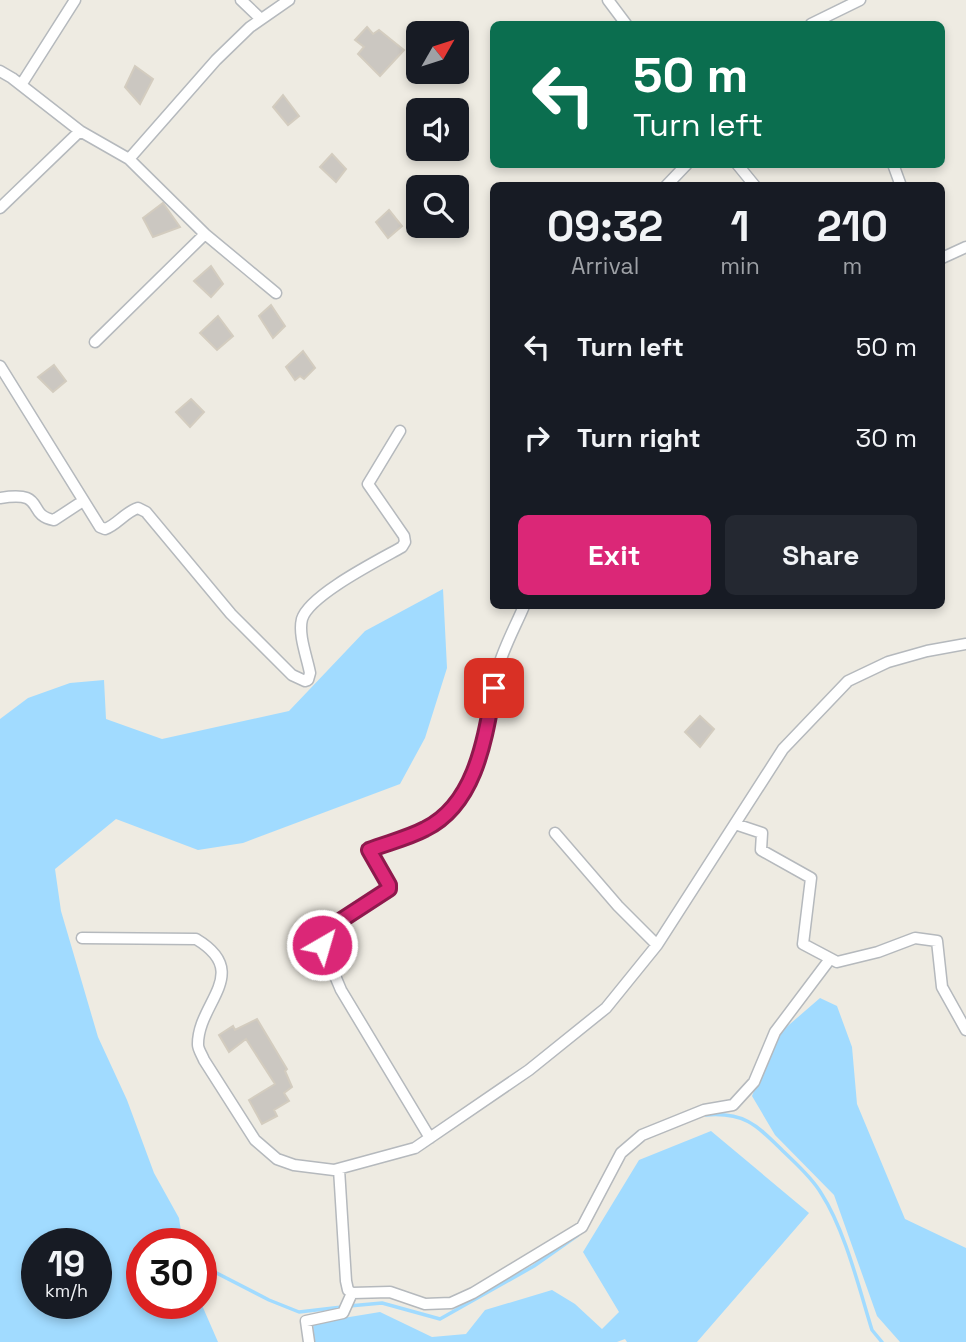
<!DOCTYPE html>
<html lang="en">
<head>
<meta charset="utf-8">
<style>
	:root { --surface:#171b24; --page:#242831; --text:#f1f3f6; --muted:#9ea1a6; --accent:#db2777 }
	body { margin:0; font-family:"Space Grotesk",sans-serif; background:var(--page); color:var(--text); height:100vh; display:flex; flex-direction:column; font-size:26px; white-space:nowrap }
	* { box-sizing:border-box; margin:0 }
	p { font-size:23px; color:var(--muted) }
	.icon { flex:none; width:38px; height:38px; fill:none; stroke:currentColor; stroke-width:2; stroke-linecap:round; stroke-linejoin:round }
	.map { position:relative; flex:1; overflow:hidden }
	.sheet { position:absolute; left:490px; top:182px; width:455px; height:427px; display:flex; flex-direction:column; background:var(--surface); border-radius:10px; box-shadow:0 4px 10px #0003 }
	.sheet>* { flex:none }
	.top-card { position:absolute; left:490px; top:21px; width:455px; height:147px; border-radius:10px; box-shadow:0 4px 10px #0003; background:#0b6e4f; color:#fff; overflow:hidden }
	.needle { width:46px; rotate:51deg }
	.buttons { position:absolute; left:406px; top:21px; display:grid; gap:14px }
	.buttons a { display:grid; place-items:center; width:63px; height:63px; border-radius:10px; background:var(--surface); box-shadow:0 4px 10px #0003; font-size:35px }
	.speed { position:absolute; left:21px; top:1228px; display:flex; gap:14px; font-size:35px; font-weight:700; text-align:center }
	.speed>* { display:grid; place-content:center; width:91px; height:91px; border-radius:50%; background:var(--surface); box-shadow:0 4px 10px #0003; line-height:1 }
	.speed small { font-size:18px; font-weight:400 }
	.speed .limit { border:10px solid #d22; background:#fff; color:#111 }
	.pin { position:absolute; display:grid; place-items:center; width:60px; height:60px; color:#fff; margin:-30px; border-radius:14px; box-shadow:0 4px 10px #0006 }
	.me { position:absolute; width:77px; margin:-38px; rotate:38deg; stroke-linejoin:round; filter:drop-shadow(0 0 5px #0008) }
	.turn { display:flex; align-items:center; gap:24px; height:147px; padding:0 28px; font-size:32px }
	.turn .icon { width:91px; height:91px; stroke-width:2.5 }
	.turn b { display:block; font-size:49px; line-height:60px }
	.eta { display:flex; justify-content:space-evenly; align-items:center; height:119px; text-align:center }
	.eta b { font-size:42px; font-weight:700; line-height:49px }
	.cta { display:flex; gap:14px; margin-top:auto; padding:14px 28px }
	.cta a { flex:1; height:80px; border-radius:10px; background:var(--accent); color:#fff; font-size:28px; font-weight:700; line-height:80px; text-align:center }
	.cta a+a { background:var(--page); color:var(--text) }
	ul { padding:0; list-style:none }
	li { display:flex; align-items:center; gap:21px; height:91px; padding:0 28px }
	li div { flex:1 }
	li b { display:block; font-size:26px }
	li em { font-style:normal }
	.map>svg:first-child { display:block }
	.water { fill:#a1dbff; fill-rule:evenodd }
	.lines { fill:none; stroke-linecap:round; stroke-linejoin:round }
	.stream { stroke:#a1dbff; stroke-width:3.5 }
	.building { fill:#cbc7c1; stroke:#d3ccbf; stroke-width:2 }
	.street-casing { stroke:#b5b9bd; stroke-width:13 }
	.street { stroke:#fff; stroke-width:10 }
	.route-casing { stroke:#8e194d; stroke-width:18 }
	.route { stroke:#db2777; stroke-width:12 }
</style>
</head>
<body>
<div class="map">
<svg width="966" height="1342" viewBox="0 0 966 1342">
	<rect width="100%" height="100%" fill="#eeebe2"/>
	<path class="water" d="M 443,589 L 447,668 L 425,738 L 400,784 L 243,843 L 198,850 L 116,819 L 55,869 L 61,911 L 98,1037 L 127,1100 L 154,1173 L 179,1218 L 183,1244 L 142,1244 L 142,1304 L 201,1303 L 218,1342 L 0,1342 L 0,719 L 28,698 L 70,683 L 104,680 L 106,719 L 162,739 L 289,711 L 365,631 ZM 37,1244 L 96,1244 L 96,1304 L 37,1304 Z
		M 820,998 L 837,1006 L 852,1047 L 857,1104 L 905,1219 L 966,1248 L 966,1342 L 900,1342 L 877,1316 L 834,1195 L 775,1135 L 752,1096 L 775,1037 Z
		M 711,1131 L 809,1213 L 697,1342 L 627,1342 L 625,1339 L 617,1342 L 314,1342 L 313,1323 L 380,1312 L 432,1337 L 466,1334 L 485,1310 L 552,1290 L 575,1304 L 602,1329 L 619,1312 L 583,1252 L 639,1160 Z"/>
	<g class="lines">
		<path class="stream" d="M 706,1115 C 743,1112 756,1124 781,1149 C 794,1162 811,1176 821,1193 C 845,1230 859,1288 872,1330 L 882,1342
			M 201,1265 L 269,1300 L 299,1312 L 342,1307
			M 349,1306 L 382,1303 L 440,1319 L 534,1266 L 578,1235"/>
	</g>
	<path class="building" d="M 367,27 L 373,34 L 379,30 L 404,50 L 380,76 L 358,54 L 364,47 L 355,40 Z
		M 135,66 L 153,79 L 140,104 L 125,87 Z
		M 283,95 L 299,116 L 288,125 L 273,107 Z
		M 332,154 L 346,169 L 336,182 L 320,167 Z
		M 163,203 L 180,227 L 153,237 L 143,218 Z
		M 389,210 L 402,226 L 388,238 L 376,222 Z
		M 211,266 L 223,284 L 211,297 L 194,281 Z
		M 271,305 L 285,326 L 273,338 L 259,316 Z
		M 218,316 L 233,336 L 217,350 L 200,333 Z
		M 303,351 L 315,368 L 304,379 L 300,376 L 295,380 L 286,367 Z
		M 54,365 L 66,381 L 53,392 L 38,377 Z
		M 191,399 L 204,412 L 190,427 L 176,412 Z
		M 700,716 L 714,729 L 700,747 L 685,732 Z
		M 257,1019 L 287,1069 L 285,1071 L 292,1087 L 284,1093 L 289,1101 L 274,1110 L 277,1116 L 262,1124 L 249,1100 L 275,1084 L 246,1039 L 229,1052 L 219,1035 L 233,1026 L 235,1030 Z"/>
	<g class="lines">
		<g class="street-casing">
			<path id="street" d="M 241,0 L 261,19
				M 608,0 L 626,24
				M 811,24 L 860,0
				M 0,71 L 12,78 L 80,131
				M 21,85 L 75,0
				M 129,159 L 205,234 L 276,293
				M 737,164 L 755,186
				M 893,164 L 901,186
				M 666,186 L 687,164
				M 0,208 L 80,131 L 129,159 L 216,60 L 250,27 L 289,0
				M 942,258 L 966,247
				M 95,342 L 205,234
				M 0,366 L 100,527 L 105,529 C 117,525 125,512 138,508 L 146,512 L 231,614 L 292,675 L 305,681 L 308,680 L 310,673 C 307,657 298,635 302,619 C 309,595 379,560 402,547 L 405,542 L 404,536 L 368,484 L 400,431
				M 0,498 C 48,490 25,515 54,520 L 83,501
				M 735,824 L 762,833 L 761,850 L 811,878 L 803,944 L 837,962 L 878,952 L 915,938 L 937,941 L 942,987 L 966,1030
				M 555,833 L 618,906 L 657,945
				M 82,938 L 196,939 C 253,973 197,1003 198,1045 C 198,1049 202,1055 204,1060 L 255,1140 L 277,1159 L 294,1165 L 334,1170 L 415,1148 L 529,1070 L 606,1008 L 657,945 L 783,749 L 848,681 L 888,662 L 927,651 L 966,644
				M 430,1138 L 341,990 L 322,945 L 322,936 L 326,930 L 389,889 L 389,885 L 369,850 C 387,843 407,838 424,830 C 485,800 483,720 499,665 C 505,645 516,625 524,606
				M 339,1169 L 346,1281 L 348,1290 L 352,1293 L 390,1292 L 425,1304 L 451,1303 L 473,1293 L 582,1227 L 621,1153 L 642,1135 L 704,1110 L 733,1105 L 754,1082 L 775,1032 L 830,959
				M 309,1342 L 306,1321 L 343,1313 L 352,1293"/>
		</g>
		<use href="#street" class="street"/>
	</g>
	<g class="lines">
		<g class="route-casing">
			<path id="route" d="M 322,945 L 322,936 L 326,930 L 389,889 L 389,885 L 369,850 C 387,843 408,838 425,829 C 476,804 485,738 494,688"/>
		</g>
		<use href="#route" class="route"/>
	</g>
</svg>
<div class="buttons">
<a><svg class="needle" viewBox="-14 -14 28 28"><path d="M0-13l5 13h-10z" fill="#e53935"/><path d="M0 13l5-13h-10z" fill="#9ea1a6"/></svg></a>
<a><svg class="icon" aria-label="sound" viewBox="0 0 24 24"><path d="M4 9h4l5-4v14l-5-4H4zM17 9q2 3 0 6"/></svg></a>
<a><svg class="icon" aria-label="search" viewBox="0 0 24 24"><circle cx="10" cy="10" r="6"/><path d="M15 15l6 6"/></svg></a>
</div>
<div class="speed"><div>19<small>km/h</small></div><div class="limit">30</div></div>
<div class="pin" style="left:494px;top:688px;background:#d93025"><svg class="icon" aria-label="arrive" viewBox="0 0 24 24"><path d="M6 21V4h12l-3 4 3 4H6"/></svg></div>
<svg class="me" style="left:322px;top:945px" viewBox="-20 -20 40 40"><circle r="17" fill="#db2777" stroke="#fff" stroke-width="3"/><path d="M0-11L8 9 0 5-8 9z" fill="#fff"/></svg>
<div class="top-card">
<div class="turn"><svg class="icon" aria-label="left" viewBox="0 0 24 24"><path d="M17 20v-9H6M10 6l-5 5 5 5"/></svg><div><b>50 m</b>Turn left</div></div>
</div>
<section class="sheet">
<div class="eta">
<div><b>09:32</b><p>Arrival</p></div>
<div><b>1</b><p>min</p></div>
<div><b>210</b><p>m</p></div>
</div>
<ul>
<li><svg class="icon" aria-label="left" viewBox="0 0 24 24"><path d="M17 20v-9H6M10 6l-5 5 5 5"/></svg><div><b>Turn left</b></div><em>50 m</em></li>
<li><svg class="icon" aria-label="right" viewBox="0 0 24 24"><path d="M7 20v-9h11M14 6l5 5-5 5"/></svg><div><b>Turn right</b></div><em>30 m</em></li>
</ul>
<div class="cta"><a>Exit</a><a>Share</a></div>
</section>
</div>
</body>
</html>
